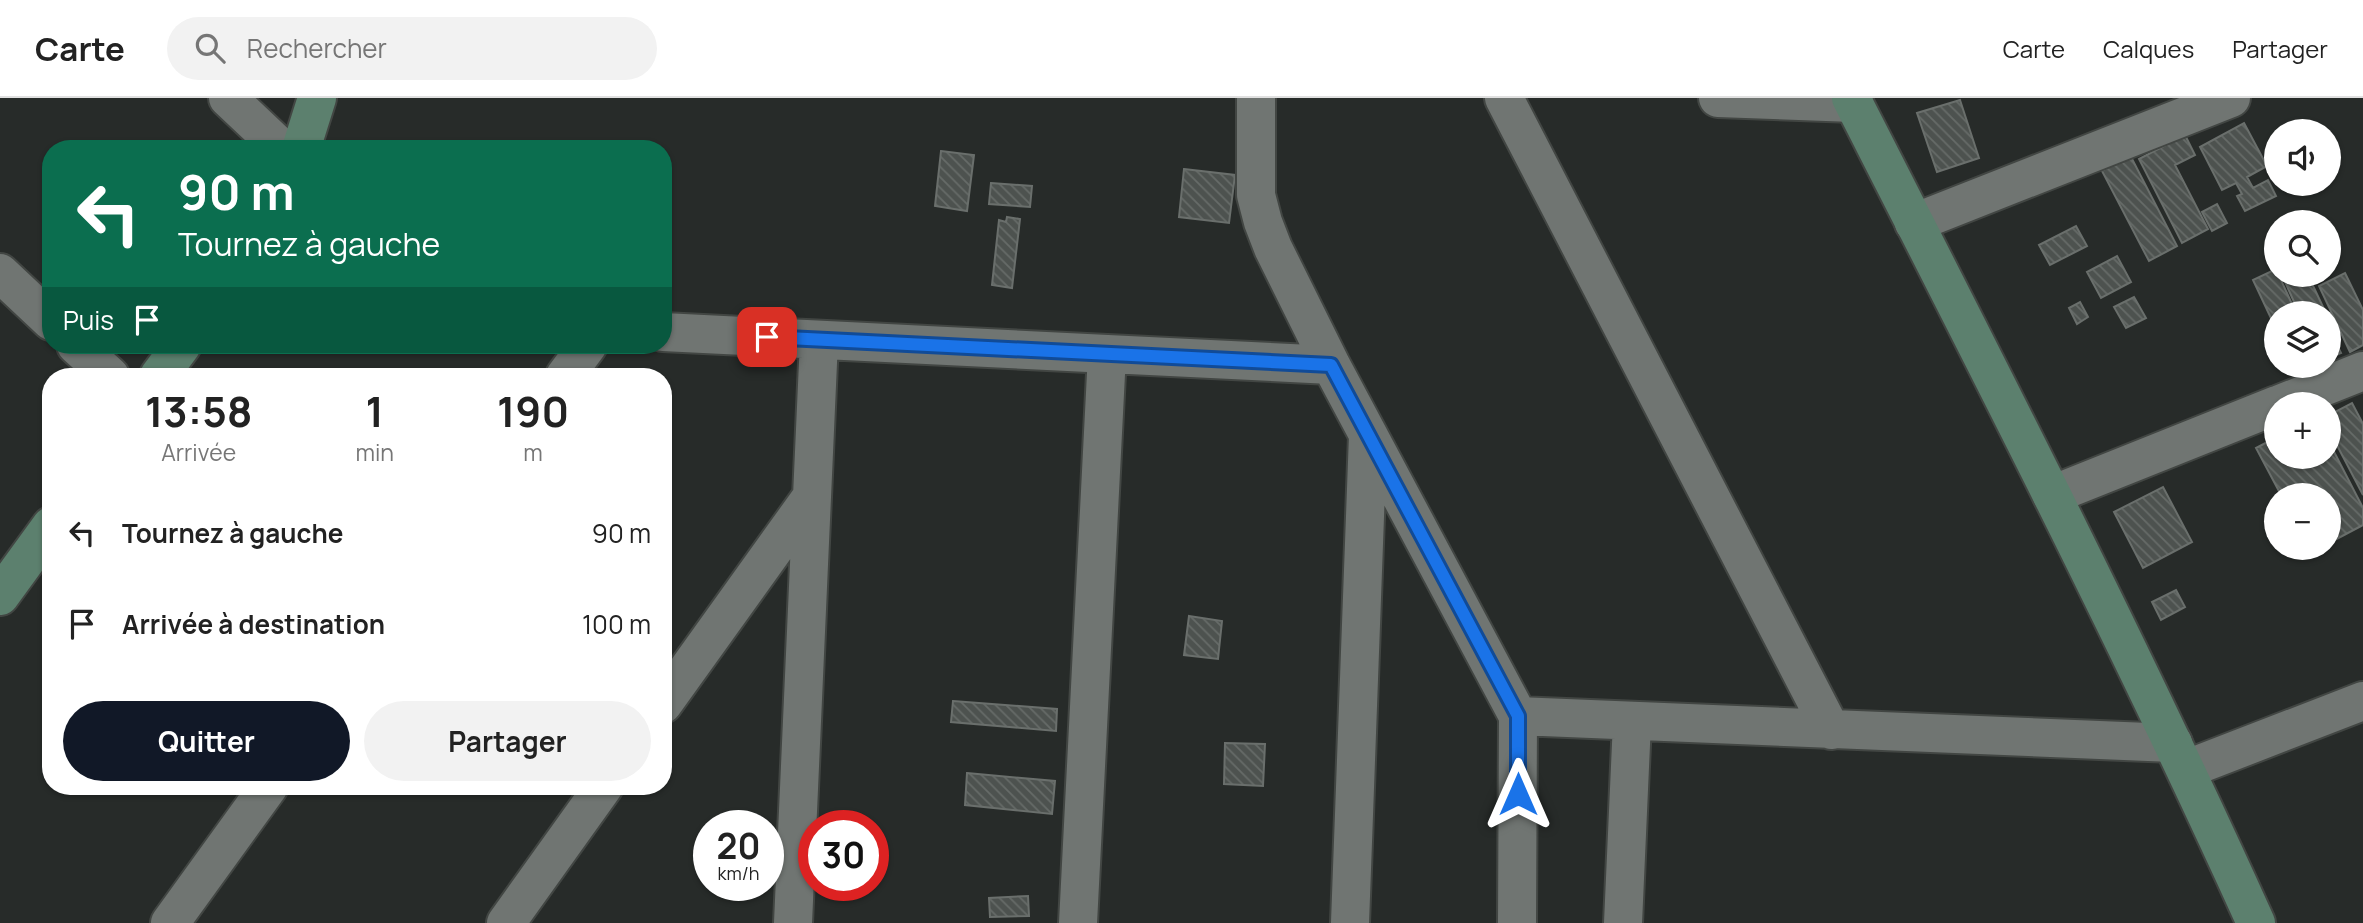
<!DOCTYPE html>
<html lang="fr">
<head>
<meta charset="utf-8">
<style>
	:root { --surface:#fff; --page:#f2f2f2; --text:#222; --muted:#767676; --line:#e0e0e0; --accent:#111827 }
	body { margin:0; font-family:Manrope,sans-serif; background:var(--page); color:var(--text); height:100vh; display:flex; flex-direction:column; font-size:26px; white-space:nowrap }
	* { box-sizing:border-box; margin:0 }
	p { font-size:23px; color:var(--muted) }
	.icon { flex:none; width:38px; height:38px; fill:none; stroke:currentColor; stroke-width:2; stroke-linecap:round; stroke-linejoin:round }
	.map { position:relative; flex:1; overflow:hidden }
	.sheet { position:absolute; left:42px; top:270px; width:630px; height:427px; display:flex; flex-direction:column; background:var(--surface); border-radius:28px; box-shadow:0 2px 5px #0004 }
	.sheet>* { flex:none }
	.top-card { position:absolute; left:42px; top:42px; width:630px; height:214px; border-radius:28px; box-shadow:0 2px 5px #0004; background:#0b6e4f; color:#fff; overflow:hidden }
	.buttons { position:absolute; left:2264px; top:21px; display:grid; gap:14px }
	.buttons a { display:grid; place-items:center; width:77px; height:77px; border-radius:50%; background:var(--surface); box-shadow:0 2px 5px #0004; font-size:35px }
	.speed { position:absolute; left:693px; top:712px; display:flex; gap:14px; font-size:35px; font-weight:700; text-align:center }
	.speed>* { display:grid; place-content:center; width:91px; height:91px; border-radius:50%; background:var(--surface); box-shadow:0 2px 5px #0004; line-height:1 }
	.speed small { font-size:18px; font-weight:400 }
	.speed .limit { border:10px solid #d22; background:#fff; color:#111 }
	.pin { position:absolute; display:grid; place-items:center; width:60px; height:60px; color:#fff; margin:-30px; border-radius:14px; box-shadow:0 4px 10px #0006 }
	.me { position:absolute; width:77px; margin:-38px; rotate:0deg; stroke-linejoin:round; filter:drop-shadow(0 0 5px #0008) }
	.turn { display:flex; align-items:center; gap:24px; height:147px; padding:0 21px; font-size:32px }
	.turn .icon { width:91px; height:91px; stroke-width:2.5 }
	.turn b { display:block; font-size:49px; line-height:60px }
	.then { display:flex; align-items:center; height:66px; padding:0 21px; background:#0003; gap:14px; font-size:26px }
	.eta { display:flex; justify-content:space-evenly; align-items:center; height:119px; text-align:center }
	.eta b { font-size:42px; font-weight:700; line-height:49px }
	.primary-button { display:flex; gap:14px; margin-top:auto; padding:14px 21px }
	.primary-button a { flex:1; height:80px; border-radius:42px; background:var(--accent); color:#fff; font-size:28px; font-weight:700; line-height:80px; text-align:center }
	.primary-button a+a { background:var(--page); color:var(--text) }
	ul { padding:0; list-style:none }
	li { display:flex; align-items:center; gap:21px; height:91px; padding:0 21px }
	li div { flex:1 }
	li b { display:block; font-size:26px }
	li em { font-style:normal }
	header { display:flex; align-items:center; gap:42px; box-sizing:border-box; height:98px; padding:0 35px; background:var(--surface); border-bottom:2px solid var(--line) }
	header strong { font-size:33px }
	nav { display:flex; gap:38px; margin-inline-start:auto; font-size:24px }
	.search { width:490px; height:63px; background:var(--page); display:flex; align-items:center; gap:18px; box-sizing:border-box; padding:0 24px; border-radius:38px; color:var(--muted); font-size:26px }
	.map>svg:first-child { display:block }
	.building { fill:url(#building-back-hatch); stroke:#6a6f6c; stroke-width:2 }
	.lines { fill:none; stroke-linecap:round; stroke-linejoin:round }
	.street-casing { stroke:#424643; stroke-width:42 }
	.secondary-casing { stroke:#424643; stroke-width:42 }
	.street { stroke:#707572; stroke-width:38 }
	.secondary { stroke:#5c806e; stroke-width:38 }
	.route-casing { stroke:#114b97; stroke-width:18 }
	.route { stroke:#1a73e8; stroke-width:12 }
</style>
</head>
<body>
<header>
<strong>Carte</strong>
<div class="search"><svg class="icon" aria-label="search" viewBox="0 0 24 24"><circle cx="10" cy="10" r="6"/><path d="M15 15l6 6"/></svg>Rechercher</div>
<nav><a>Carte</a><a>Calques</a><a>Partager</a></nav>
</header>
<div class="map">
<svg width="2363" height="825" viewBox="0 0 2363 825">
	<defs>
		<pattern id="building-back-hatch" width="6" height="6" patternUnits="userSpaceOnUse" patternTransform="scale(1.75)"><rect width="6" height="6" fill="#4d524f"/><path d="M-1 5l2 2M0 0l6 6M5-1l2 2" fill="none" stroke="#666b68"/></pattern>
	</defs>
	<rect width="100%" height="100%" fill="#272b29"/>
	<path class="building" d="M 1960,2 L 1979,60 L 1937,74 L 1917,15 Z
		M 2244,25 L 2267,68 L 2247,79 L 2253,90 L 2268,82 L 2276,98 L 2245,113 L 2237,98 L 2242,96 L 2236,85 L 2222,92 L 2200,49 Z
		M 2185,37 L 2195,57 L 2175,67 L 2208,131 L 2182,145 L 2139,61 Z
		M 941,53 L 974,57 L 967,113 L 935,108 Z
		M 2130,57 L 2177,148 L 2149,163 L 2102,73 Z
		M 1184,71 L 1235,77 L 1229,125 L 1179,119 Z
		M 991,85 L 1032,88 L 1030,109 L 989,106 Z
		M 2217,106 L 2227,125 L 2212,133 L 2202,114 Z
		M 1007,119 L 1020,121 L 1012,190 L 992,187 L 999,122 L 1006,124 Z
		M 2076,128 L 2087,148 L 2050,167 L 2039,147 Z
		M 2117,158 L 2131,184 L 2101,200 L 2087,174 Z
		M 2276,171 L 2296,215 L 2277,215 L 2277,233 L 2253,182 Z
		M 2345,175 L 2363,212 L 2363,247 L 2350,254 L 2319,188 Z
		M 2282,177 L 2308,177 L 2324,211 L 2314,215 L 2299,215 Z
		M 2134,199 L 2146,220 L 2126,230 L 2114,209 Z
		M 2080,204 L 2088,219 L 2077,226 L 2069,210 Z
		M 2329,230 L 2341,255 L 2329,260 Z
		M 2352,305 L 2363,326 L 2363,397 L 2329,332 L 2329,317 Z
		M 2277,339 L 2277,359 L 2329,359 L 2329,344 L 2363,410 L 2363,427 L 2329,445 L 2329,397 L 2281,397 L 2256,350 Z
		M 2163,389 L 2192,444 L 2143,470 L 2114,414 Z
		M 2176,492 L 2185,509 L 2161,522 L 2152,504 Z
		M 1189,518 L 1222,523 L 1218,561 L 1184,557 Z
		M 953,603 L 1057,611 L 1056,633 L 951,624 Z
		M 1225,645 L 1265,646 L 1263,688 L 1224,686 Z
		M 967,675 L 1055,683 L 1052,716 L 965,707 Z
		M 1028,798 L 1029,818 L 990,819 L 989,800 Z"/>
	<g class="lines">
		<g class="street-casing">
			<path id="street" d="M 228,0 L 282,51
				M 1256,0 L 1256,97 L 1263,124 L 1273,150 L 1331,267 L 1518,618 L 1517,825
				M 1504,0 L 1831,632
				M 1718,0 L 1854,5
				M 1914,125 L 2231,0
				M 0,175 L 51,223
				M 663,234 L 1331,267
				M 76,247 L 110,278
				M 565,278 L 588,247
				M 2280,306 L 2363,273
				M 2052,397 L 2277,307
				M 663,606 L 810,401
				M 1518,618 L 2173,645
				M 2187,671 L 2363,603
				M 170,825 L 269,688
				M 506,825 L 604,688
				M 793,825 L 819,242
				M 1078,825 L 1107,256
				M 1350,825 L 1368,337
				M 1623,825 L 1632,624"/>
		</g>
		<g class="secondary-casing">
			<path id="secondary" d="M 1851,0 C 1990,273 2130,546 2256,825
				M 301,51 L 317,0
				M 159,278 L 182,247
				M 0,498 L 51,428"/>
		</g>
		<use href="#street" class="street"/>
		<use href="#secondary" class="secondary"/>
	</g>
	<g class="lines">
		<g class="route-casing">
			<path id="route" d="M 767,239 L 1331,267 L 1518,618 L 1518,696"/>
		</g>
		<use href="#route" class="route"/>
	</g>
</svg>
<div class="buttons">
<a><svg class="icon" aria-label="sound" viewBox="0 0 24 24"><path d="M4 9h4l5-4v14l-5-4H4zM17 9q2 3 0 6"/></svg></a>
<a><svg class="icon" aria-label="search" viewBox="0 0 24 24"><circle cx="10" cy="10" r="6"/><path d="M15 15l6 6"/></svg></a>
<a><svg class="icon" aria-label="layers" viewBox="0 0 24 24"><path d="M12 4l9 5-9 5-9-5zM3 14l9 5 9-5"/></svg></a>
<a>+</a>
<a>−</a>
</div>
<div class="speed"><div>20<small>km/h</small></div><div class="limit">30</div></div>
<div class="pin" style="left:767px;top:239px;background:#d93025"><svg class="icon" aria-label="arrive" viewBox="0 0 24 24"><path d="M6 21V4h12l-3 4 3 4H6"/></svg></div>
<svg class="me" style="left:1518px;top:696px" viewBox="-20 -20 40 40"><path d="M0-17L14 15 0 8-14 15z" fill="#1a73e8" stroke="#fff" stroke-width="4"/></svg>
<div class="top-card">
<div class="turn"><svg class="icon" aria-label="left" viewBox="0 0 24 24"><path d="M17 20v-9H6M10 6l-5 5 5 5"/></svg><div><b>90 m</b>Tournez à gauche</div></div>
<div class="then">Puis<svg class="icon" aria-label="arrive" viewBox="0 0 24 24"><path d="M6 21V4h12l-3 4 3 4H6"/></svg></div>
</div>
<section class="sheet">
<div class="eta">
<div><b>13:58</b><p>Arrivée</p></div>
<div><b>1</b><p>min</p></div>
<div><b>190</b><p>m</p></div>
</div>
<ul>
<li><svg class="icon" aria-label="left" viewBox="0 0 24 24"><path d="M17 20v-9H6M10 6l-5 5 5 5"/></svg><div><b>Tournez à gauche</b></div><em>90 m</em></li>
<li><svg class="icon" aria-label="arrive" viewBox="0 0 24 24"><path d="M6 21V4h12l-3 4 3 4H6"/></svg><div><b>Arrivée à destination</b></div><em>100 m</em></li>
</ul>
<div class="primary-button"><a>Quitter</a><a>Partager</a></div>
</section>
</div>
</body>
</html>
